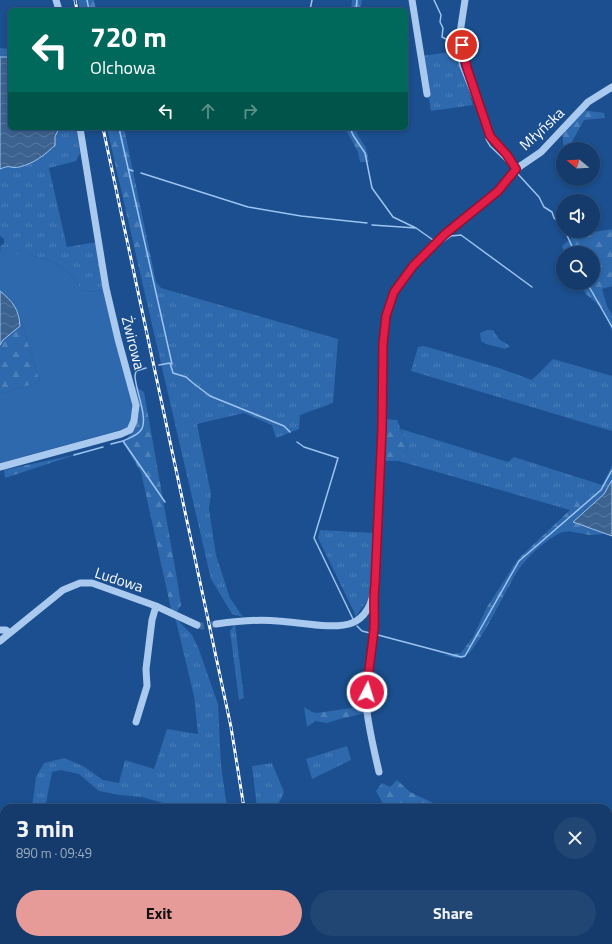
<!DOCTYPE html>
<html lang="en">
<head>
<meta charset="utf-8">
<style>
	:root { --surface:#143b6b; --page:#214673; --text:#f1f3f6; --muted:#9dadc1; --line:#33557e; --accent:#e69b98 }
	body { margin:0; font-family:"Titillium Web",sans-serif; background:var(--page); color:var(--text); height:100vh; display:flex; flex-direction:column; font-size:15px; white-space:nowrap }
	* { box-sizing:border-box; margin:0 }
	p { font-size:13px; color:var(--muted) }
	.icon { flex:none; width:22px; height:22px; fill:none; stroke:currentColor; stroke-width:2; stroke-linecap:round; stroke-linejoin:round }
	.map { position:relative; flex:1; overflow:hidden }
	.details { position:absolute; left:0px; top:804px; width:612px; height:140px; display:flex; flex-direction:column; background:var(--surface); border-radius:12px 12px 0 0; box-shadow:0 2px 6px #0003,0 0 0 1px var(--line) }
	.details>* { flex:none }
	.top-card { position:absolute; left:8px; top:8px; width:400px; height:122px; border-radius:6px; box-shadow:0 2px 6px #0003,0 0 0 1px var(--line); background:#00695c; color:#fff; overflow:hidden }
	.needle { width:26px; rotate:288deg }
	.controls { position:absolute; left:556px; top:142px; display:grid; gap:8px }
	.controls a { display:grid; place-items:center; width:44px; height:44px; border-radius:50%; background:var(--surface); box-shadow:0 2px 6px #0003,0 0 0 1px var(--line); font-size:20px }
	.pin { position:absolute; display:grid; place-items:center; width:34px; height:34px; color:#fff; margin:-17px; border:2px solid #fff; border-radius:50%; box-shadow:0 1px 4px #0007 }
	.me { position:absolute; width:44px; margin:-22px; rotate:5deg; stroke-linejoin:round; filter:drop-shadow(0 0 3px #0008) }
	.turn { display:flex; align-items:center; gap:14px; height:84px; padding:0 16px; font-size:18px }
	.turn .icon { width:52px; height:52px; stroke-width:2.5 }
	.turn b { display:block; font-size:28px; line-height:34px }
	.lanes { display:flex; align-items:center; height:38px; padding:0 16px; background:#0003; justify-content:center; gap:20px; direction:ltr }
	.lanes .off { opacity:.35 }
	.round { display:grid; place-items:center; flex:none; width:42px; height:42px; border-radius:21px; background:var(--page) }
	.headline { display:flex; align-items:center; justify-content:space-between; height:68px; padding:0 16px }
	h1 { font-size:24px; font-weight:700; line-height:30px }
	.button { display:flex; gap:8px; margin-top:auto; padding:8px 16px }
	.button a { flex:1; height:46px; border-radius:24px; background:var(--accent); color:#111; font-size:16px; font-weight:700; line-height:46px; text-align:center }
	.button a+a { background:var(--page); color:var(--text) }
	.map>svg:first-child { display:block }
	.grass { fill:url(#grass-tufts) }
	.forest { fill:url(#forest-firs) }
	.green { fill:#2e69ad }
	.water { fill:url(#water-waves); stroke:#9cc4f0 }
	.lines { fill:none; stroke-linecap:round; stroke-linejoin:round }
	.stream { stroke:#9cc4f0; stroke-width:1.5 }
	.minor-tunnel { stroke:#3d69a0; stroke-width:7; stroke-dasharray:7 3.5; stroke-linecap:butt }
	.minor { stroke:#a9c9ee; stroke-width:7 }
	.rail-casing { stroke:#fff; stroke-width:3 }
	.rail { stroke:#1b4f8f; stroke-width:1.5; stroke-dasharray:4.5; stroke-linecap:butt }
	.route-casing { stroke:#92132f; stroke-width:10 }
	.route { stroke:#e11d48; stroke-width:7 }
	.labels { text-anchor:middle; stroke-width:3; stroke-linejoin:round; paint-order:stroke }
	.street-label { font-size:15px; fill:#fff; stroke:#1b4f8f }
</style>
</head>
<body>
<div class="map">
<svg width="612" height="944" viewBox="0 0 612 944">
	<defs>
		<pattern id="grass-tufts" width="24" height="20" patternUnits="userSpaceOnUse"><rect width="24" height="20" fill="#2e69ad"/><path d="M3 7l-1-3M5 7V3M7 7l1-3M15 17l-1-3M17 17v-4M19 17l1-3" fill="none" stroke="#4d80b9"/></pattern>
		<pattern id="forest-firs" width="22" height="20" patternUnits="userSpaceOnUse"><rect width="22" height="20" fill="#2e69ad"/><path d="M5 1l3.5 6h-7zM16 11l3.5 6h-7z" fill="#4d80b9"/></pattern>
		<pattern id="water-waves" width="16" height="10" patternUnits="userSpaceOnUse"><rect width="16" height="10" fill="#3c6290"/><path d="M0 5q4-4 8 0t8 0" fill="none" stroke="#597aa1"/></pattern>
	</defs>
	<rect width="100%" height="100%" fill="#1b4f8f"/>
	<path class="grass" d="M 0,48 L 10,49 L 10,57 L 0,57 Z
		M 456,51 L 473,105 L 431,111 L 422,56 Z
		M 59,128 L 76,128 L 80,153 L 76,161 L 49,168 L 67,247 L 97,242 L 104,290 L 90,292 L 80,289 L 75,278 L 54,262 L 32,256 L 27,254 L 6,254 L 1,252 L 0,246 L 4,244 L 4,239 L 0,236 L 0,169 L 6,166 L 17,168 L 51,149 Z
		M 156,282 L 161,288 L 338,339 L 333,403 L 300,415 L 299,429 L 276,438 L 272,425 L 244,413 L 197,424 L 211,494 L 209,509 L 216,555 L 230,598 L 243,617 L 232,614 L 211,579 L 144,290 Z
		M 607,306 L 612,315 L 612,331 L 603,309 Z
		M 487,330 L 493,330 L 499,339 L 510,346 L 505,349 C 497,346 488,346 481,341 L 480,333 Z
		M 424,346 L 499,368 L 532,380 L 553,359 L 612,376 L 612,431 L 411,371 L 418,347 Z
		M 401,429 L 508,462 L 514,457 L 602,485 L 612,466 L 612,480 L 604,494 L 586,510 L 584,500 L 570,510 L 399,461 L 408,449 Z
		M 320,530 L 374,533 L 370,597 L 356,616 L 318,538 Z
		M 175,617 L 192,635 L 198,647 L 218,704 L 221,765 L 226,801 L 230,808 L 181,808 L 142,797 L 120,795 L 99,791 L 79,774 L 61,770 L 52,772 L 45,808 L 32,808 L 36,777 L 44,763 L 64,758 L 83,766 L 103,780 L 119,783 L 125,760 L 154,769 L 167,729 L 198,734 L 194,696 Z
		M 235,624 L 244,698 L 239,700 L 230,631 Z
		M 347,746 L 351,760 L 312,779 L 306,759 Z
		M 272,763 L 284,792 C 279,807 272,808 257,808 L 252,766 Z
		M 0,876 L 4,876 L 4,891 L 0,891 Z
		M 260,940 L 300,940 L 308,944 L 263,944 Z"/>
	<path class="forest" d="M 78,0 L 94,0 L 96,10 L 80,10 Z
		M 352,0 L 362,0 L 360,10 L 351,10 Z
		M 583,110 L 604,113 L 605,118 L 584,120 L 568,149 L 564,149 L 562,131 Z
		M 107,128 L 124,128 L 156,282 L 144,290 Z
		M 345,128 L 355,128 L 354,129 L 366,148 L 369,162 L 360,162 L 358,152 Z
		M 612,229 L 612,286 L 602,289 L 607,306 L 603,309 L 586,294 L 580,283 L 593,283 L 593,253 L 565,253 L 562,246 L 576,235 Z
		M 19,314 L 40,382 L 0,394 L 0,345 L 3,340 L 20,326 Z
		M 134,386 L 144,392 L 177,579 L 181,605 L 177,612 L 171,609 L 141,472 L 123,443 C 142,423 141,412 134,386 Z
		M 384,419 L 397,420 L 408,449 L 399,461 L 382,461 Z
		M 78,454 L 5,478 L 4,470 Z
		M 573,497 L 584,500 L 586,510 L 573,522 L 605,534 C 600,534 595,535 590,535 C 583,534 569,530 563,532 C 547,538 526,558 517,572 C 508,585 475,657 462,658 C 457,659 449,656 444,655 L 461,653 L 473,637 L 487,607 L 518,559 L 570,510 L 568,504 Z
		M 365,706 L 366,713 L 340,719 L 327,723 L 315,721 L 307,727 L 304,707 L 312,712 L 317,713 Z
		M 397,780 L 410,792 L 444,808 L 417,808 L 410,804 L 403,808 L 383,804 L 376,791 L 382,783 L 390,787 Z
		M 608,891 L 612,892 L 612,944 L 523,944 L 531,940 L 608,940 Z
		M 420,940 L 444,940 L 446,944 L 422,944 Z
		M 464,940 L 494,940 L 493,943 L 494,944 L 462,944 Z"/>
	<path class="green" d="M 0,249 L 1,252 L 6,254 L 27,254 L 32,256 L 54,262 L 75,278 L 80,289 L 90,292 L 104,290 L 133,405 L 132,420 L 128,428 L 0,463 L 0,394 L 40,382 L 19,314 L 12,302 L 0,291 Z"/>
	<path class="water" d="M 0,57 L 10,57 L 10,128 L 59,128 L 55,137 L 55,145 C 45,155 33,164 19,167 C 10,169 11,164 0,169 Z
		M 0,291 C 13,302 19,309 20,326 L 3,340 L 0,345 Z
		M 612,480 L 612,536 L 573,522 L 604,494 Z
		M 0,891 L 4,891 L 4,907 L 0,908 Z
		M 300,940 L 342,940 L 351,944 L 308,944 Z"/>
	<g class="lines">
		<path class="stream" d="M 87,0 L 89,10
			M 434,0 L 441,15 L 440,22 L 443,28 L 442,37 L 448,40 L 450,51 L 458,55 L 460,66 L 474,101
			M 310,10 L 312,0
			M 356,10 L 357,0
			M 119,128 L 172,364
			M 350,128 L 353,135 L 365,153 L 372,188 L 393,217 L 416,228
			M 486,139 L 490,146 L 509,164
			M 128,169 L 133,171
			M 141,173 L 248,207 L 301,216 L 367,223
			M 517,173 L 539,197 L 544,207 L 552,212 L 554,218 L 563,225
			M 372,225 L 416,228 L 433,240
			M 565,231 L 575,253
			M 440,244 L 451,236 L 461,235 L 532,287
			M 587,283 L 612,327
			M 159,365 L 170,363 L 173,373 L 186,377 L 193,383 L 210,396 L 284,426 L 290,432
			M 146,368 L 136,371 L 135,376 C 135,389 149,419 141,430 C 137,436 129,438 123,441 L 165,502
			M 297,442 L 304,447 L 338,458 L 314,538 L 353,619
			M 111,444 L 123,441
			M 74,455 L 103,447
			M 357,626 L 362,631 L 370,633
			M 378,635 L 461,657 L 465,656 L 519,561 L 601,490 L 612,470"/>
		<path class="minor-tunnel" d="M 197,625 L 203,626 L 216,624"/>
		<path class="minor" d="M 56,0 L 59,10
			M 412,0 L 427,94
			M 465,0 L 460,33 L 467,68 L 490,136 L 507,155 L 516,169
			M 0,467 L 121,434 L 130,430 L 134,421 L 136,405 L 118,339 L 106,288 L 80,128
			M 373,597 C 376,604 375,611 375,618 C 373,646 365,675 366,703 C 368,726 374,750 379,772
			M 216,624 C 237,621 257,619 278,621 C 298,622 334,630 352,623 C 367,617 373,600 375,585 L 382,429 L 383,344 L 386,316 L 394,292 L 413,266 L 445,234 L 499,191 L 516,169 L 541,152 L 588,102 L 612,87
			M 0,630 L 6,630 L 10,633
			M 0,641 L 63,590 L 80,583 L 92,583 L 156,606 L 197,625
			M 136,722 L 147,686 L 146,669 L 152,620 L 156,606"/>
		<g class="rail-casing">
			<path id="rail" d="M 75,0 L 77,10
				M 103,128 L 231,727 L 244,808
				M 255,940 L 255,944"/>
		</g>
		<use href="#rail" class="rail"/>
	</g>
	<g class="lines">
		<g class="route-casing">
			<path id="route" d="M 367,692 C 368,671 372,650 374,629 C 375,614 373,600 375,585 L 382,429 L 383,344 L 386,316 L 394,292 L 413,266 L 445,234 L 498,191 L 516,169 L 507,155 L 490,136 L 467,68 L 462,45"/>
		</g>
		<use href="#route" class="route"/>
	</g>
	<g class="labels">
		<g class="street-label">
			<text transform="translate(542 129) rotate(-43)" y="5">Młyńska</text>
			<text transform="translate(133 343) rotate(76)" y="5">Żwirowa</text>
			<text transform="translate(119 580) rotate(18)" y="5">Ludowa</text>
		</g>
	</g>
</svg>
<div class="controls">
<a><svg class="needle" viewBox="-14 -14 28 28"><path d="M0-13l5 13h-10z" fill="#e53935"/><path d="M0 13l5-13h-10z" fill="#9dadc1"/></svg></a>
<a><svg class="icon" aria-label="sound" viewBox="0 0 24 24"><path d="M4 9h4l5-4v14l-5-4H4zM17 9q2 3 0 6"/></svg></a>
<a><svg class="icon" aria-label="search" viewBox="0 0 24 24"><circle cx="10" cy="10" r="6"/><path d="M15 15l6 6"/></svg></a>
</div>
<div class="pin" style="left:462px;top:45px;background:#d93025"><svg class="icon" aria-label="arrive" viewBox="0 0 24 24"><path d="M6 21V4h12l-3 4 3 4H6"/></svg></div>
<svg class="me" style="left:367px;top:692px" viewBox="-20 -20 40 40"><circle r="17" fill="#e11d48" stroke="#fff" stroke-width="3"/><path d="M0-11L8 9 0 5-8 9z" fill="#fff"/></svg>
<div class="top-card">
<div class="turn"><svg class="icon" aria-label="left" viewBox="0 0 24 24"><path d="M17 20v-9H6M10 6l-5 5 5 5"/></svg><div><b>720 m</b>Olchowa</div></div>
<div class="lanes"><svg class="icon" aria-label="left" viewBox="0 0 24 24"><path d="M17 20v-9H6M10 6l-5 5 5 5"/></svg><svg class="icon off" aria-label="ahead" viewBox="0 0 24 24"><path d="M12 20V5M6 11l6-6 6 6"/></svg><svg class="icon off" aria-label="right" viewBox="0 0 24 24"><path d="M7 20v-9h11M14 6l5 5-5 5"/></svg></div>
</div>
<section class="details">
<div class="headline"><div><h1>3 min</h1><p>890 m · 09:49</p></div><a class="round"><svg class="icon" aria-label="close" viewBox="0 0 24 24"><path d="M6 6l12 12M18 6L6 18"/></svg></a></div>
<div class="button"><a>Exit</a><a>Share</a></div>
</section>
</div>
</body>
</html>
